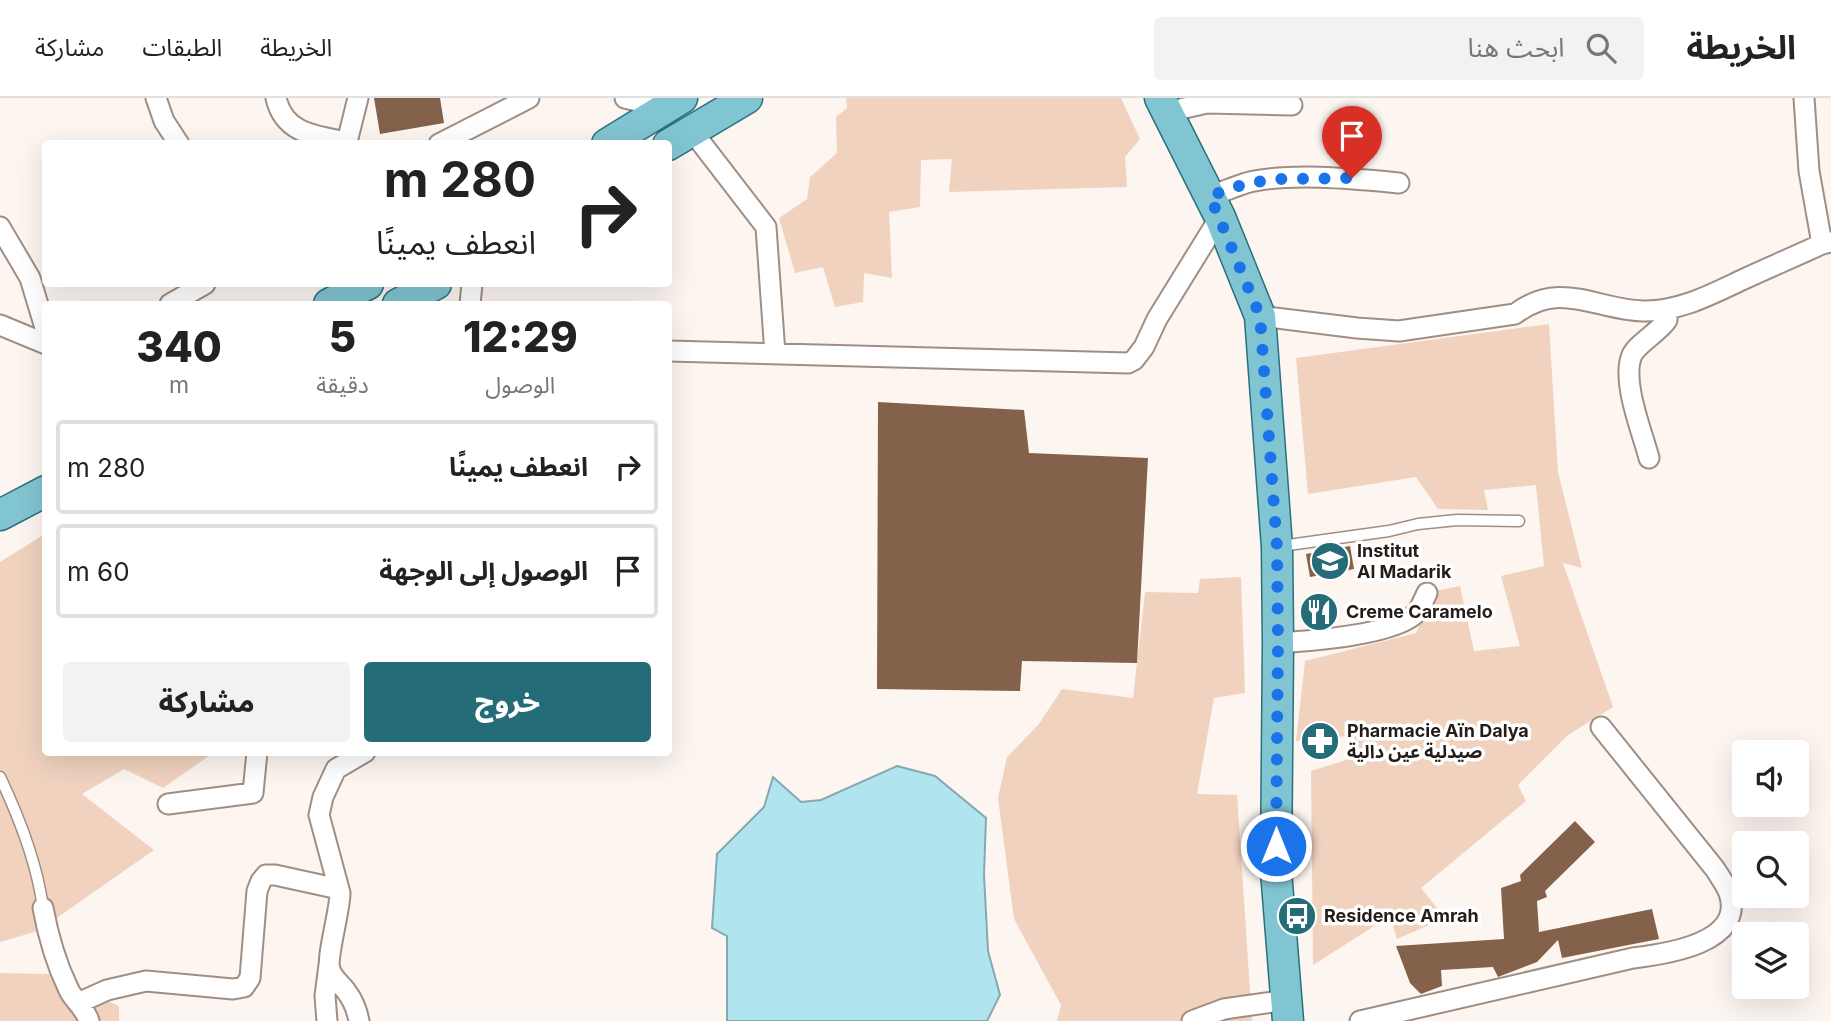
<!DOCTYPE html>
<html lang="ar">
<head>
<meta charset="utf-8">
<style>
	:root { --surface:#fff; --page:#f2f2f2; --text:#222; --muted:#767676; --line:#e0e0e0; --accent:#246c78 }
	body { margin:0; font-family:Inter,"Noto Sans Arabic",sans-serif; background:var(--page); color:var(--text); direction:rtl; height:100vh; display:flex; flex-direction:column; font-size:26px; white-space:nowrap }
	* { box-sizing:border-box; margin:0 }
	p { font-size:23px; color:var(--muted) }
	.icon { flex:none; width:38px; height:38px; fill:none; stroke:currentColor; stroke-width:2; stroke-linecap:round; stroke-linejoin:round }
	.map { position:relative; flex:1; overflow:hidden; direction:ltr }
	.details { position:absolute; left:42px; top:203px; width:630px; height:455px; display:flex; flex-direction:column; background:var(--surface); border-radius:7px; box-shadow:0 7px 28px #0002; direction:rtl }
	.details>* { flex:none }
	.guide { position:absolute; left:42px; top:42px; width:630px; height:147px; border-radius:7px; box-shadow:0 7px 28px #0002; direction:rtl; background:#fff; color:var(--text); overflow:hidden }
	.fabs { position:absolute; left:1732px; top:642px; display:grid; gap:14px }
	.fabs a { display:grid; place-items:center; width:77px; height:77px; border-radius:7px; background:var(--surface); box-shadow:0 7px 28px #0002; font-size:35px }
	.pin { position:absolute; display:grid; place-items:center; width:60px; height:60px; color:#fff; margin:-72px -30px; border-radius:50% 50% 50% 0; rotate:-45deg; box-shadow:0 0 7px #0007 }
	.pin .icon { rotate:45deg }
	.me { position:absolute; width:77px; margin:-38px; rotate:0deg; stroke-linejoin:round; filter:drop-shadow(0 0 5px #0008) }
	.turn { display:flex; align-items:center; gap:24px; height:147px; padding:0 21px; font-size:32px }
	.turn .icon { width:91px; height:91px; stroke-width:2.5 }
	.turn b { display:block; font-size:49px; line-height:60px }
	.eta { display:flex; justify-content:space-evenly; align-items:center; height:119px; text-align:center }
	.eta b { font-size:42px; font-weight:800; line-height:49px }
	.action { display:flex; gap:14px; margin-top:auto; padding:14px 21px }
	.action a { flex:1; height:80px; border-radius:7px; background:var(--accent); color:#fff; font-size:28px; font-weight:800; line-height:80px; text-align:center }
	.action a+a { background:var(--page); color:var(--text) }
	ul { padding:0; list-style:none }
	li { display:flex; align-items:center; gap:21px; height:94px; margin:0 14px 10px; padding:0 7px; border:4px solid var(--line); border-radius:7px }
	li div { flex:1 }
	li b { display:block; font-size:26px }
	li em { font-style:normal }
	header { display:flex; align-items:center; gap:42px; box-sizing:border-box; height:98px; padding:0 35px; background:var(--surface); border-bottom:2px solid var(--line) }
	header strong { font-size:33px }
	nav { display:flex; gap:38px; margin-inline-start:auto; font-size:24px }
	.search { width:490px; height:63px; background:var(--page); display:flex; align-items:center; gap:18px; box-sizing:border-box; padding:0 24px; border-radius:7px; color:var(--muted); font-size:26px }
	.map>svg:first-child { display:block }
	.green { fill:#f0d2bf }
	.water { fill:#b0e5f0; stroke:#86a9af; stroke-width:2 }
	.building { fill:#84614b }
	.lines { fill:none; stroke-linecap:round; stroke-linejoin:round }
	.service-casing { stroke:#a08e83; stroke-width:13 }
	.minor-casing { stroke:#a08e83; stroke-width:23 }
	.primary-casing { stroke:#29717c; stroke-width:33 }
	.service { stroke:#fff; stroke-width:10 }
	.minor { stroke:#fff; stroke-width:19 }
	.primary { stroke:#80c5d1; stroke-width:30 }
	.route { stroke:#1a73e8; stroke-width:12; stroke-dasharray:0 21.6 }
	.labels { text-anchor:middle; stroke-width:7; stroke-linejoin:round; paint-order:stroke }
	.poi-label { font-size:18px; font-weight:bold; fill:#231c18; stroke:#fff; text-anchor:start }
</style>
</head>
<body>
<header>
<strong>الخريطة</strong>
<div class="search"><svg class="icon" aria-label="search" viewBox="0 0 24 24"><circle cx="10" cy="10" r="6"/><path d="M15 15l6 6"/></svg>ابحث هنا</div>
<nav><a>الخريطة</a><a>الطبقات</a><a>مشاركة</a></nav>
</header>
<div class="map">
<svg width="1831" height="923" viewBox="0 0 1831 923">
	<rect width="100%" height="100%" fill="#fdf5f0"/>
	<path class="green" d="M 846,0 L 1121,0 L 1140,41 L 1125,59 L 1127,89 L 949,94 L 952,61 L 921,62 L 920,109 L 889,114 L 892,180 L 864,175 L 863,204 L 835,209 L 823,169 L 795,175 L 779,120 L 807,101 L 810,79 L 837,55 L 836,19 L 847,10 Z
		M 1549,226 L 1558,374 L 1582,470 L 1563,465 L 1613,609 L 1568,637 L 1518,687 L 1526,703 L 1421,790 L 1445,820 L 1397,841 L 1390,818 L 1313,867 L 1311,673 L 1356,659 L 1347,638 L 1296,643 L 1305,563 L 1416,535 L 1435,493 L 1460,488 L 1474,553 L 1520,548 L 1501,478 L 1544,468 L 1536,387 L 1484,392 L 1488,412 L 1438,411 L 1416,379 L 1308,396 L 1296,260 Z
		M 45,436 L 46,654 L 213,655 L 163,690 L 124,671 L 82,696 L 154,752 L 38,833 L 0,844 L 0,464 Z
		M 1241,479 L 1245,595 L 1214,600 L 1197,696 L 1237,697 L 1252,923 L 1057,923 L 1061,907 L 1014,821 L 998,700 L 1007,659 L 1039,626 L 1062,591 L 1133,600 L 1145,494 L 1198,495 L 1200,481 Z
		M 0,875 L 49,876 L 119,908 L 119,923 L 0,923 Z"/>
	<path class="water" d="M 897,668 L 935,678 L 986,720 L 984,777 L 988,853 L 1000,897 L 987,923 L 727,923 L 727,838 L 712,830 L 717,756 L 764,709 L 773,679 L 801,704 L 821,702 Z"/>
	<path class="building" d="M 374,0 L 440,0 L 444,25 L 380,36 Z
		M 878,304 L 1024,312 L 1029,355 L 1148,360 L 1137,565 L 1022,563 L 1020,593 L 877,591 Z
		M 1350,448 L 1354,471 L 1310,479 L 1306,456 Z
		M 1330,503 L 1332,521 L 1308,523 L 1306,507 Z
		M 1575,723 L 1595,744 L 1545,793 L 1547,799 L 1537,803 L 1539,834 L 1652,811 L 1659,841 L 1562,860 L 1558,842 L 1537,864 L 1498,879 L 1493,869 L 1441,872 L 1442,888 L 1421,896 L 1410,885 L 1396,848 L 1504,841 L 1501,790 L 1521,783 L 1520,777 Z"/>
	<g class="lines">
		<g class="service-casing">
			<path id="service" d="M 1281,448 L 1389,433 L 1418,426 L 1457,422 L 1519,423
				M 0,679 C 20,721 37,765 43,810"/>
		</g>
		<g class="minor-casing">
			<path id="minor" d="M 156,0 L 164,23 L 179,46
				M 276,0 C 284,36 316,38 347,44 L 358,0
				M 625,0 L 665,10
				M 1804,0 L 1809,73 L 1822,146
				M 1167,14 L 1207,5 L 1292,7
				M 692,33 L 766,129 L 775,256
				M 439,46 L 529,0
				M 1210,98 C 1222,94 1234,89 1246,85 C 1287,74 1357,81 1399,85
				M 0,129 L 30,180 L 46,233
				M 170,206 L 205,186
				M 470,206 L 472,186
				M 1260,218 L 1357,230 L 1399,233 L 1515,216 C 1560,181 1596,212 1643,213 C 1679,214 1712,196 1744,181 C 1770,169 1796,158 1822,146 L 1831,144
				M 0,227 L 46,246
				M 668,253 L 1128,265 L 1134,262 L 1144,249 L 1157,221 L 1220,119
				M 1649,360 C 1642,333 1621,283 1632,257 C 1637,246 1659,234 1667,222 L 1667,213
				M 1278,545 C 1308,543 1398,537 1417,514 C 1421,509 1424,501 1427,495
				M 168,706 L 253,695 L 257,654
				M 43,810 C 48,837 56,865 68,890 C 73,902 85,910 89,923
				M 78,905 L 107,892 L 146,883 L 233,891 L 244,889 L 250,880 L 257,793 L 261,783 L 266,777 L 275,777 L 339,791
				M 327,923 L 325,898 L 329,867
				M 359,923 C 357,912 353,902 346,893 C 341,886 332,880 330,871 C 326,860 340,813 340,795 L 319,717 L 323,699 L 336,671 L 365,654
				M 1192,923 L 1224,911 L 1286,902
				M 1360,923 L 1633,860 C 1666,856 1746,845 1729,795 C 1726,787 1720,779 1715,771 L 1601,629"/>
		</g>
		<g class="primary-casing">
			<path id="primary" d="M 1160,0 L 1220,119 L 1260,218 L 1277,449 L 1278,545 L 1276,773 L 1288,923
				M 607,46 L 682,0
				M 668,47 L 747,0
				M 329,206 L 368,186
				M 398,206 L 436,186
				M 0,417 L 46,393"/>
		</g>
		<use href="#service" class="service"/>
		<use href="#minor" class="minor"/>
		<use href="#primary" class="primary"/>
	</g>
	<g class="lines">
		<path class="route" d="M 1276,748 L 1278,545 L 1277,449 L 1260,218 L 1210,98 L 1248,85 L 1282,81 L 1352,80"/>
	</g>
	<defs>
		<g id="school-disc" transform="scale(2.0125)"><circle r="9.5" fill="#246c78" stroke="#fff"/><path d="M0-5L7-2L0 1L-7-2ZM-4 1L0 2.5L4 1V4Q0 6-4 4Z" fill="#fff"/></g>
		<g id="restaurant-disc" transform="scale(2.0125)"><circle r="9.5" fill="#246c78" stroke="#fff"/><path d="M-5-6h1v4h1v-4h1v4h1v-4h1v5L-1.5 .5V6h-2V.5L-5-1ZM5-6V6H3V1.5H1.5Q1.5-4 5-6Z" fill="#fff"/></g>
		<g id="pharmacy-disc" transform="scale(2.0125)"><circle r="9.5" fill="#246c78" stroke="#fff"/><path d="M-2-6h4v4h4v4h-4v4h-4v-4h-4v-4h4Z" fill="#fff"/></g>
		<g id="bus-disc" transform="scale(2.0125)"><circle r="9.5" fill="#246c78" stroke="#fff"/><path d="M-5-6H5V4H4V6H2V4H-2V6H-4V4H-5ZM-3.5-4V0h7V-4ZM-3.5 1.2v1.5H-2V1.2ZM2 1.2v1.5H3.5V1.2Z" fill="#fff"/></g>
	</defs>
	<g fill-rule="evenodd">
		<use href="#school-disc" x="1330" y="463"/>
		<use href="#restaurant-disc" x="1319" y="514"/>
		<use href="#pharmacy-disc" x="1320" y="643"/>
		<use href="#bus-disc" x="1297" y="818"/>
	</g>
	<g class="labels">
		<g class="poi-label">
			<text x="1357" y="459">Institut<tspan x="1357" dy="21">Al Madarik</tspan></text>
			<text x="1346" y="520">Creme Caramelo</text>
			<text x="1347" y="639">Pharmacie Aïn Dalya<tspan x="1347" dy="21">صيدلية عين دالية</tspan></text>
			<text x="1324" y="824">Residence Amrah</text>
		</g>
	</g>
</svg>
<div class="fabs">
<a><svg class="icon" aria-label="sound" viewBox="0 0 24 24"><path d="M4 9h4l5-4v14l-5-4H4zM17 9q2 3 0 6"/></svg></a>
<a><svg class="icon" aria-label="search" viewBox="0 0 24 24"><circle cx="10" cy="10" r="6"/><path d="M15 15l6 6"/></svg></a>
<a><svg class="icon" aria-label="layers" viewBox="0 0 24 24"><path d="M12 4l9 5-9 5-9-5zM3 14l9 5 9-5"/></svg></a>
</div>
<div class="pin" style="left:1352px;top:80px;background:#d93025"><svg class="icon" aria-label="arrive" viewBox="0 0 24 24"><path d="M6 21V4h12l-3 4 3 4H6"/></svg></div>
<svg class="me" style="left:1276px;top:748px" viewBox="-20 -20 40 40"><circle r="17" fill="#1a73e8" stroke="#fff" stroke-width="3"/><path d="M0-11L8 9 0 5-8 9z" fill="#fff"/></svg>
<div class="guide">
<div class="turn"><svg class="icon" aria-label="right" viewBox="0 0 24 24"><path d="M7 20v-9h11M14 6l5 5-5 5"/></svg><div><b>280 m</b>انعطف يمينًا</div></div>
</div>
<section class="details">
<div class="eta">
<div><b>12:29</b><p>الوصول</p></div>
<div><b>5</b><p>دقيقة</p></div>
<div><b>340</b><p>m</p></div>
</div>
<ul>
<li><svg class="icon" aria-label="right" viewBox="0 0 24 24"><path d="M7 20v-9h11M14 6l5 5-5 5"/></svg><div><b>انعطف يمينًا</b></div><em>280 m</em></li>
<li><svg class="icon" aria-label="arrive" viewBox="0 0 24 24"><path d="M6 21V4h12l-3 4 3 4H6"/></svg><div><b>الوصول إلى الوجهة</b></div><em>60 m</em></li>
</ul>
<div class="action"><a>خروج</a><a>مشاركة</a></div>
</section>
</div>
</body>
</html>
